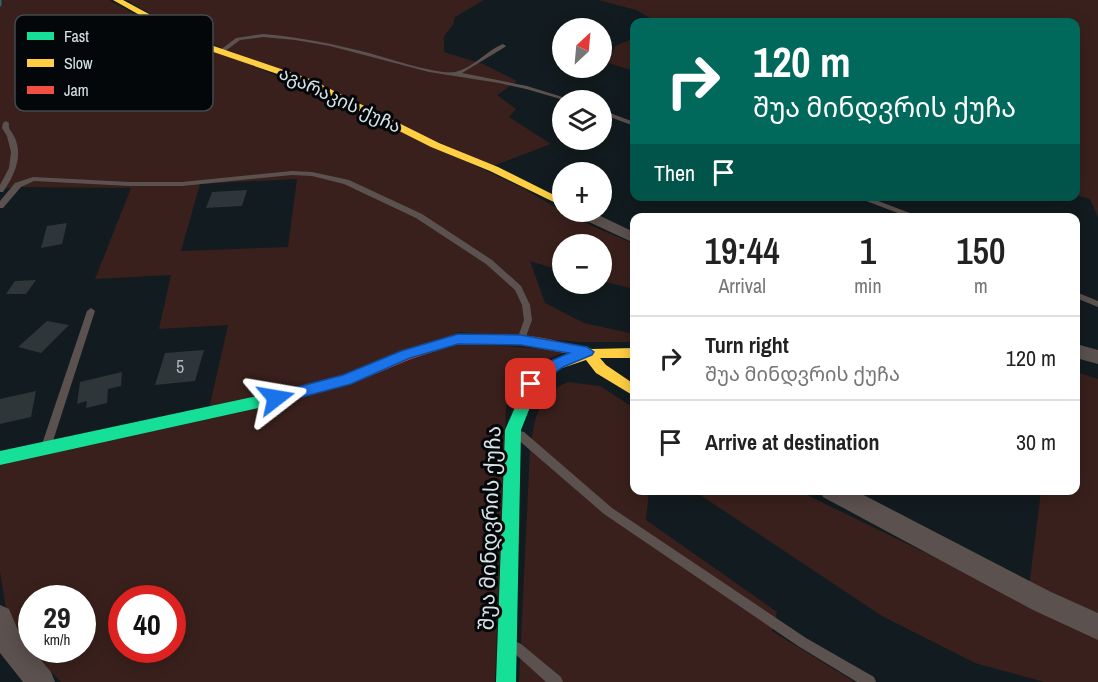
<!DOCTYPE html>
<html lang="en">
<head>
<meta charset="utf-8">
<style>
	:root { --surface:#fff; --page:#f6f6f6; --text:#222; --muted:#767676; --line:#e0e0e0 }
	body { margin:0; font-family:"Archivo Narrow","Noto Sans Georgian",sans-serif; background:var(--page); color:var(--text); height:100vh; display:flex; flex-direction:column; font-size:22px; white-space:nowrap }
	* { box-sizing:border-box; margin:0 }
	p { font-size:20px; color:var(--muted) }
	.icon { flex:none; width:33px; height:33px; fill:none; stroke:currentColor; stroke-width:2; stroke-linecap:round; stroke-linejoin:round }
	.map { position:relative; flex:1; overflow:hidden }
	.sheet { position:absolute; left:630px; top:213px; width:450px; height:282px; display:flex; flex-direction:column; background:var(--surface); border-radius:12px; box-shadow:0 3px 15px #0003 }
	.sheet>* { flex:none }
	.hud { position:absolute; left:630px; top:18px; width:450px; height:183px; border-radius:12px; box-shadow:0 3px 15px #0003; background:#00695c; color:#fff; overflow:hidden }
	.needle { width:39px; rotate:26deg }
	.tools { position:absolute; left:552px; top:18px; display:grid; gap:12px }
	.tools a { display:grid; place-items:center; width:60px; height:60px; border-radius:50%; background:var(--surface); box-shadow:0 3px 15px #0003; font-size:30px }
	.speed { position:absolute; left:18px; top:585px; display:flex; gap:12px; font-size:30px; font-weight:700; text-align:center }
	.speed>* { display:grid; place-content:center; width:78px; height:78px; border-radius:50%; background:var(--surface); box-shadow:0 3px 15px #0003; line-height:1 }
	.speed small { font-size:15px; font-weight:400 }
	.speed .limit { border:9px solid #d22; background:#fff; color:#111 }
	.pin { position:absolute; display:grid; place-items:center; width:51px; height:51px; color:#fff; margin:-26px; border-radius:12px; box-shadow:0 3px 9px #0006 }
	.me { position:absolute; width:66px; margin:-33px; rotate:76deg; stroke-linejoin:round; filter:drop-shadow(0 0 4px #0008) }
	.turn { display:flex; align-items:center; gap:21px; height:126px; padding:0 24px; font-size:27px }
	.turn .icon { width:78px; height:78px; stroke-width:2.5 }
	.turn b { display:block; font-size:42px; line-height:51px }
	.then { display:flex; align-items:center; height:57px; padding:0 24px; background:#0003; gap:12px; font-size:22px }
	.eta { display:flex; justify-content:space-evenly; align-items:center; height:102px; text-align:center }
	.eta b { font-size:36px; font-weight:600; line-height:42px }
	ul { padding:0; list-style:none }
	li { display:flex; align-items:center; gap:18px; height:84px; padding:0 24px; border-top:2px solid var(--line) }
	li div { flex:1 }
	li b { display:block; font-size:22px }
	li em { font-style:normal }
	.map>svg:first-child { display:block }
	.green { fill:#39201c; fill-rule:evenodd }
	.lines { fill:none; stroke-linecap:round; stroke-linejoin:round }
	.stream { stroke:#336378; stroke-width:3 }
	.building { fill:#2f363a }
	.lane { fill:#5b514f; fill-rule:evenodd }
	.street { fill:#5b514f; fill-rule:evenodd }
	.fast { fill:#16e098; fill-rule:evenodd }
	.slow { fill:#ffcf43; fill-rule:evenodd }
	.jam { fill:#f24e42; fill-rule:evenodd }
	.route { fill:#1a73e8; stroke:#114b97; stroke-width:1.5 }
	.labels { text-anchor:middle; stroke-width:6; stroke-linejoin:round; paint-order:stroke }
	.far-street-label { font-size:18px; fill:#d8e2e7; stroke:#030709 }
	.number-label { font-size:18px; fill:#aeb7bc }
	.street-label { font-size:21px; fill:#d8e2e7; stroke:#030709 }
	.key { fill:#030709; stroke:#43494c; stroke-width:1.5 }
	.key-label { font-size:16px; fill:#d8e2e7 }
</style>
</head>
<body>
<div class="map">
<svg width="1098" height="682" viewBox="0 0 1098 682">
	<rect width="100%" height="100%" fill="#121b1f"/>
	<path class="green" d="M 0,0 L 109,0 L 150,22 L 345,105 L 521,187 L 572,217 L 634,244 L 634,289 L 602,281 L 602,244 L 562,244 L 562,271 L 530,261 L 545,303 L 584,323 L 634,334 L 634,342 L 579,342 L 460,332 L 337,379 L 209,409 L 228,325 L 159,329 L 171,275 L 95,279 L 131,188 L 15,187 L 0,190 ZM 297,179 L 288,247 L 181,251 L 200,184 Z
		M 126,0 L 484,0 L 455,17 L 453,25 L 444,36 L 444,52 L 483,64 L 517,81 L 497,95 L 516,109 L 509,117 L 551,144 L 493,166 L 237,54 L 184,33 Z
		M 598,0 L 1098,0 L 1098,217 L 1090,199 L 1076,195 L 1076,22 L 644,22 L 650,18 L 636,10 Z
		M 634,34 L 634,71 L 602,61 L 602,57 L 612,53 L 615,46 L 632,39 Z
		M 464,343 L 569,351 C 549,358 527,366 515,384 C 510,391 508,400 506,408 L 495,682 L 61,682 L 33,653 L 7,616 L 0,571 L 0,465 ZM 32,598 L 82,598 L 82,650 L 32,650 ZM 122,598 L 172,598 L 172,650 L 122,650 Z
		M 1076,372 L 1098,379 L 1098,620 L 1029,587 L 1041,491 L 1076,490 Z
		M 568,382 L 600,386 L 634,408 L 634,490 L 649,491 L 646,520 L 777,612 L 772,631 L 855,682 L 519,682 L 530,449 C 535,418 537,395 568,382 Z
		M 694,491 L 799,491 L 1098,637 L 1098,682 L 1044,682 L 975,663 L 882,616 Z"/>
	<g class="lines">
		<path class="stream" d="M 0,0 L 0,5"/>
	</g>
	<path class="building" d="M 247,190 L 242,206 L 206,208 L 212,192 Z
		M 67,223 L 62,244 L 41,248 L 47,226 Z
		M 36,280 L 26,294 L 6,294 L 15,281 Z
		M 47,321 L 69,325 L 41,353 L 18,347 Z
		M 204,350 L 195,381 L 155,385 L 165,353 Z
		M 122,372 L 121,386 L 108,389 L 107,403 L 86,408 L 87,401 L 77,404 L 80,382 Z
		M 36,391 L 31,417 L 0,424 L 0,399 Z"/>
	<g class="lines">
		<path class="lane" d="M 263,34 C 299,37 334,44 369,53 C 387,58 438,75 455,72 C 473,68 486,51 503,44 L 506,46 L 505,47 L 462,73 L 527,86 L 572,100 L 564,100 L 526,89 L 499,83 L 429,72 L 330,46 L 295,40 L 263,37 L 240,40 L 224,52 L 219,51 L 236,38 Z
			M 602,110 L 634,122 L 634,126 L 602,114 Z
			M 6,121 L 9,123 C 8,130 11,130 14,136 C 24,156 14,176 3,192 L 0,192 L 0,185 L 9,168 L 11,152 L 7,136 L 2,128 L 3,123 Z
			M 292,171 L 312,172 L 349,180 L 422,214 L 492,260 L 521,286 L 530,305 L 532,320 L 524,342 L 521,343 L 517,340 L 524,320 L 522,305 L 515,290 L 486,264 L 416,218 L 344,184 L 312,176 L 292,175 L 182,186 L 130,186 L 34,181 L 21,187 L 3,208 L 0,208 L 0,201 L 15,183 L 33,177 L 130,182 L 182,182 Z
			M 853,196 L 865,196 L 923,218 L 911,218 Z
			M 1076,292 L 1098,301 L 1098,307 L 1076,298 Z
			M 91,308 L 95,311 L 52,444 L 51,447 L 47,448 L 43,447 L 42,444 L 87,311 Z
			M 520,431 L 524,432 L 612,508 L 806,638 L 874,677 L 876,682 L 857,682 L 798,646 L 604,514 L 516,438 L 515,435 L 516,432 Z
			M 517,642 L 521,644 L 561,677 L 563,682 L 546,682 L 513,652 L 511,648 L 513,644 Z"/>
		<path class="street" d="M 572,212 L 592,212 L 634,232 L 634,243 L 574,215 Z
			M 1076,344 L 1098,350 L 1098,364 L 1076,358 Z
			M 820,490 L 854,490 L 1051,592 L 1098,613 L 1098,640 L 1033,610 L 823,497 Z
			M 0,605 L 9,609 L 20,635 L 51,672 L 55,682 L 23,682 L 0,653 Z"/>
		<path class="fast" d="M 556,360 L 561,361 L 563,365 L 534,397 L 521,430 L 516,682 L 496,682 L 505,430 L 523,389 L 543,368 Z
			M 281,391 L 286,393 L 288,397 L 286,401 L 281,403 L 0,465 L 0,451 Z"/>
		<path class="slow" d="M 113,0 L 123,0 L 199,41 L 310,79 L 439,143 L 498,167 L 562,199 L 562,206 L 490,171 L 431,147 L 304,83 L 193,45 Z
			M 560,342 L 592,349 L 634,348 L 634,358 L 600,358 L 606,365 L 634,384 L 634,396 L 596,373 L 586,360 L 556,370 L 551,369 L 549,365 L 551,361 L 571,354 L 555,351 L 553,347 L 555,343 Z"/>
		<path class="jam" d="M 457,334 C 476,334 557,333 567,347 L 560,352 L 521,345 L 457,344 L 411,359 L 351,384 L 281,403 L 276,401 L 274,397 L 276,393 L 343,375 L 401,351 Z"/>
	</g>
	<path class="route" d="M 458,334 L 521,335 L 587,347 L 594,352 L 592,355 L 563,367 L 531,389 L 526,388 L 524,384 L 526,380 L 553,360 L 569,353 L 521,345 L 458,344 L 410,358 L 351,384 L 276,404 L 271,402 L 268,398 L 271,394 L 343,375 L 401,351 Z"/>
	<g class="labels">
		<g class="far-street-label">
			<text transform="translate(340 100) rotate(25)" y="6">აგარაკის ქუჩა</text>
		</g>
		<g class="number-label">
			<text x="180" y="373">5</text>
		</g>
		<g class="street-label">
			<text transform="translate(490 528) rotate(-88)" y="7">შუა მინდვრის ქუჩა</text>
		</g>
	</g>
	<rect x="15" y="15" width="198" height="96" rx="9" class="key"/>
	<rect x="27" y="32" width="27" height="8" fill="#16e098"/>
	<rect x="27" y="59" width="27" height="8" fill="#ffcf43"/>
	<rect x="27" y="86" width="27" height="8" fill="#f24e42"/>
	<g class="key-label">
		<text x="64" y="42">Fast</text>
		<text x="64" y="69">Slow</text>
		<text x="64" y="96">Jam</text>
	</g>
</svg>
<div class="tools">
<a><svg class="needle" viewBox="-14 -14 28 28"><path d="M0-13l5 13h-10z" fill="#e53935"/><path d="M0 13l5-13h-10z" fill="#767676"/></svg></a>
<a><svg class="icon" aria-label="layers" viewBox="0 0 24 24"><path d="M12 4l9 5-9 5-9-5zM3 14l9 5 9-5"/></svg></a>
<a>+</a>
<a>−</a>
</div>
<div class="speed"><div>29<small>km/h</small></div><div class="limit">40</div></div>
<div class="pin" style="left:531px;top:384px;background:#d93025"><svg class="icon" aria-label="arrive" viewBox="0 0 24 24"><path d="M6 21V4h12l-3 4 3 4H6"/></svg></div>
<svg class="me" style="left:276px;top:398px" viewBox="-20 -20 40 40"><path d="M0-17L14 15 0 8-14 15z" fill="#1a73e8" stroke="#fff" stroke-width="4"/></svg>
<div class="hud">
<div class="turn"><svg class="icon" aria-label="right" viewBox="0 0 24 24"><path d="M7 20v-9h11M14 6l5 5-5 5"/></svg><div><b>120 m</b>შუა მინდვრის ქუჩა</div></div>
<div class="then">Then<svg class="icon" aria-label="arrive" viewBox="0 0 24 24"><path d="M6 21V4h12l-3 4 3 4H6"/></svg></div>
</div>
<section class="sheet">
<div class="eta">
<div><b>19:44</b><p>Arrival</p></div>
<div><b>1</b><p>min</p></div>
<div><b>150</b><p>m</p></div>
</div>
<ul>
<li><svg class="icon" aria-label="right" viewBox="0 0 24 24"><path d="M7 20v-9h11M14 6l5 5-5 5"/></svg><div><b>Turn right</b><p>შუა მინდვრის ქუჩა</p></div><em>120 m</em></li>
<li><svg class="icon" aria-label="arrive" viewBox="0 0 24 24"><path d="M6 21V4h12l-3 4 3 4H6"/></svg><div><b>Arrive at destination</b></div><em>30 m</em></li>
</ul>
</section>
</div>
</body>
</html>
